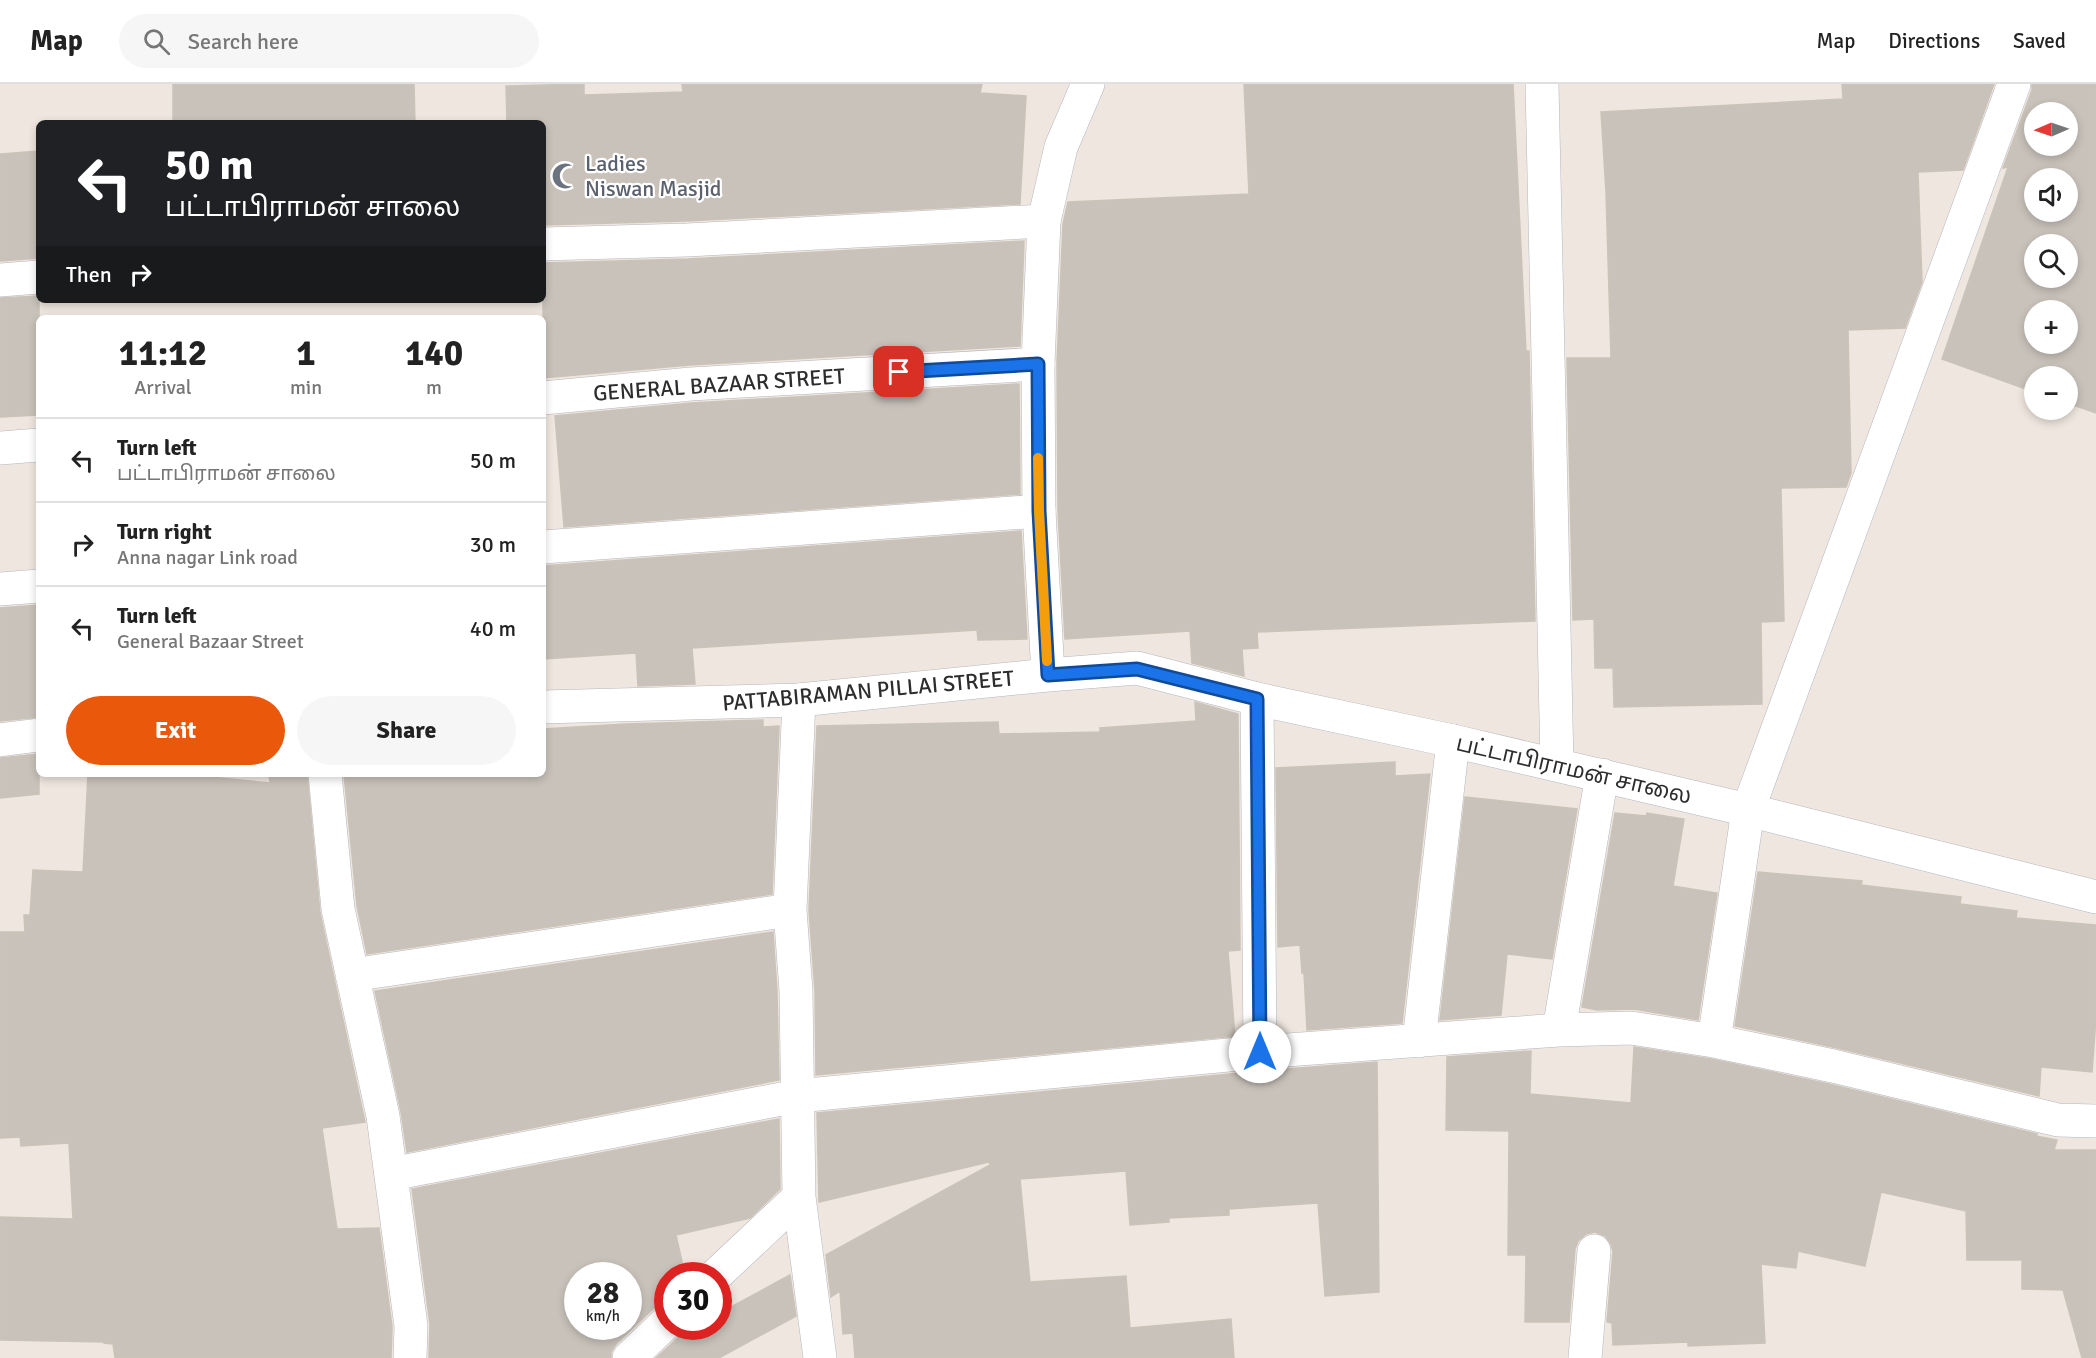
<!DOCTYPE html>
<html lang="en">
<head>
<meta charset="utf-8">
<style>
	:root { --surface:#fff; --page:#f6f6f6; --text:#222; --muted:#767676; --line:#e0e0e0; --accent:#ea580c }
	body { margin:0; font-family:Signika,"Noto Sans Tamil",sans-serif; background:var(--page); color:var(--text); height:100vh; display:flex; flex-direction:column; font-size:22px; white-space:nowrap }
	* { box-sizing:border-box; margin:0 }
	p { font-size:20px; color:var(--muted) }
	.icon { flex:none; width:33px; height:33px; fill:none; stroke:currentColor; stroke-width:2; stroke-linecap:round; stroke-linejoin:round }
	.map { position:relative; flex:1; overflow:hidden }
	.drawer { position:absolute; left:36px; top:231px; width:510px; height:462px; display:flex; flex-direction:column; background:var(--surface); border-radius:9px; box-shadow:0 3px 9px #0003 }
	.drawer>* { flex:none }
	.hud { position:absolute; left:36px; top:36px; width:510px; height:183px; border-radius:9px; box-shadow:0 3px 9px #0003; background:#202124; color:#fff; overflow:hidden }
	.needle { width:39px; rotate:268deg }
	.controls { position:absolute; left:2024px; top:18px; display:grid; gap:12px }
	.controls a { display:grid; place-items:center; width:54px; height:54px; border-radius:50%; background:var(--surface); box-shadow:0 3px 9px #0003; font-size:30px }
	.speed { position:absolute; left:564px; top:1178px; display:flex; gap:12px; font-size:30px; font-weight:700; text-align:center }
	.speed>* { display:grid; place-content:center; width:78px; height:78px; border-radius:50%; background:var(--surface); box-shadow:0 3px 9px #0003; line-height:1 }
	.speed small { font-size:15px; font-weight:400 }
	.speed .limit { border:9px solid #d22; background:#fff; color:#111 }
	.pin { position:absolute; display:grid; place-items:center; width:51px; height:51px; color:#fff; margin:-26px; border-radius:12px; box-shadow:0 3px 9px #0006 }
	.me { position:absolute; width:66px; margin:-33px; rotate:0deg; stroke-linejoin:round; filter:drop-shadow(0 0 4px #0008) }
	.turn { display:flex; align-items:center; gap:21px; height:126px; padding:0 30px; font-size:27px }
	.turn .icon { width:78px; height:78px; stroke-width:2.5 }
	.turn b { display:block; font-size:42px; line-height:51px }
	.then { display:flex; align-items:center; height:57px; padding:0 30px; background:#0003; gap:12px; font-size:22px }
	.eta { display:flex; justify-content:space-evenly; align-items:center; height:102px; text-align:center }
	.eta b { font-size:36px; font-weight:700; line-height:42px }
	.button { display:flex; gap:12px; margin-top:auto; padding:12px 30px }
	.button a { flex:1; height:69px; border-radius:36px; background:var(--accent); color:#fff; font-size:24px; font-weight:700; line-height:69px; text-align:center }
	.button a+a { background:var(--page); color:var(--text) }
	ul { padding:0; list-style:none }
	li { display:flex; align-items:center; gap:18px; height:84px; padding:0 30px; border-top:2px solid var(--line) }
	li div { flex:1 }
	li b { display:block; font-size:22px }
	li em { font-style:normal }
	header { display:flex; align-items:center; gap:36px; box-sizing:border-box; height:84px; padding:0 30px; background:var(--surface); border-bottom:2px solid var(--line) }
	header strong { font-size:28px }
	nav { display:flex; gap:33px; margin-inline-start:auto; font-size:21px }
	.search { width:420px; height:54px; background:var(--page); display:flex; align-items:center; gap:15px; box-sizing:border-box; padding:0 21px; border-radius:33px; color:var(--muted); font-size:22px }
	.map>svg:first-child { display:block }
	.building { fill:#c8c2ba; stroke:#cbc3b8; stroke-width:1.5; fill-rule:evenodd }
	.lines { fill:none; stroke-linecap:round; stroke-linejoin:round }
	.street-casing { stroke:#b3b6c1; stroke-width:34 }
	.secondary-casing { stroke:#b3b6c1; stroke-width:34 }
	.street { stroke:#fff; stroke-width:33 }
	.secondary { stroke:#fff; stroke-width:33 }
	.route-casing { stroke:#114b97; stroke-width:15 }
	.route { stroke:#1a73e8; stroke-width:10 }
	.slow { stroke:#f59e0b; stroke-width:10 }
	.labels { text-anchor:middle; stroke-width:4.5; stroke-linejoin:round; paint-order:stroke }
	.worship-label { font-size:22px; fill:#5b616d; stroke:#fff; text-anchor:start }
	.street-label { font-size:22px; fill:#2d2d2d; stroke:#fff }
</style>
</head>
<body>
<header>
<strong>Map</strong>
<div class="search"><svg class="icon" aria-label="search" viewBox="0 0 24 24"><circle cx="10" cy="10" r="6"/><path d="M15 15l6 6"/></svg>Search here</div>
<nav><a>Map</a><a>Directions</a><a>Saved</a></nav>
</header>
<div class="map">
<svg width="2096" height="1274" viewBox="0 0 2096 1274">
	<rect width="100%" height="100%" fill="#efe7df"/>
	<path class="building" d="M 173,0 L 414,0 L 415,39 L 173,39 Z
		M 584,0 L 584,11 L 683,8 L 682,0 L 982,0 L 980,9 L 1026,12 L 1020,120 L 686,137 L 543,141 L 543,39 L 507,39 L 506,2 Z
		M 1244,0 L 1513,0 L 1526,267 L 1529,267 L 1535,537 L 1257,548 L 1258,564 L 1242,565 L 1244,592 L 1192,579 L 1190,547 L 1065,555 L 1058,426 L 1057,280 L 1063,140 L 1068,118 L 1249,110 Z
		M 1842,0 L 1994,0 L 1963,86 L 1918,88 L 1922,198 L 1905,244 L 1848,246 L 1851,389 L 1846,403 L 1781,404 L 1784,537 L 1761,538 L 1762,620 L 1614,623 L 1613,584 L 1595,584 L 1594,535 L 1573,536 L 1567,274 L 1611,274 L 1606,108 L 1601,28 L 1843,15 Z
		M 2032,0 L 2096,0 L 2096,329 L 2067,319 L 2067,292 L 2034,292 L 2034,308 L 1942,275 L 2008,83 L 2003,84 L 2032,6 ZM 2034,28 L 2067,28 L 2067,62 L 2034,62 ZM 2034,94 L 2067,94 L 2067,128 L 2034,128 ZM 2034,160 L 2067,160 L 2067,194 L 2034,194 ZM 2034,226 L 2067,226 L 2067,260 L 2034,260 Z
		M 39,67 L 39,174 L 0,177 L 0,70 Z
		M 1024,157 L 1020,262 L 690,281 L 543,294 L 543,179 L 688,175 Z
		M 39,212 L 39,331 L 0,333 L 0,214 Z
		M 1019,300 L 1020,410 L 564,443 L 555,332 L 692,319 Z
		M 1021,447 L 1027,555 L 978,556 L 977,546 L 692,564 L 695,600 L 638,602 L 636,569 L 543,575 L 543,482 Z
		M 39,521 L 39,633 L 0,637 L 0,524 Z
		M 1195,618 L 1238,630 L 1240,866 L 1228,867 L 1235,952 L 816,991 L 815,907 L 809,826 L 817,642 L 998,638 L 999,650 L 1100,648 L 1100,644 L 1196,637 Z
		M 763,636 L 763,643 L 779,642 L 772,810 L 367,870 L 357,822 L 344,690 L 543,690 L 543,645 L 625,640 Z
		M 39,670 L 39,710 L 0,714 L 0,674 Z
		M 1395,678 L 1395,692 L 1430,690 L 1402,939 L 1307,946 L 1304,889 L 1302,889 L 1300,861 L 1278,863 L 1276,684 Z
		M 88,690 L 181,690 L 270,699 L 269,690 L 307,690 L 320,829 L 365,1038 L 322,1044 L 337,1145 L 379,1144 L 392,1243 L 391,1274 L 115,1274 L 113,1260 L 104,1259 L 104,1258 L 0,1256 L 0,1133 L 73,1135 L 69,1059 L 21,1062 L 20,1053 L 0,1054 L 0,848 L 25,848 L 24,831 L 30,831 L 33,786 L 83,788 Z
		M 1465,713 L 1577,725 L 1552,875 L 1507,870 L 1501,931 L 1440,936 Z
		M 1615,729 L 1646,732 L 1647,729 L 1684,735 L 1673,802 L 1717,809 L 1698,936 L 1634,925 L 1597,926 L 1582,923 Z
		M 1758,788 L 1862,797 L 1861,801 L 1961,813 L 1960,820 L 2017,827 L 2016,834 L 2096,841 L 2096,934 L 2092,988 L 2041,983 L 2039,1012 L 1837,964 L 1735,942 Z
		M 773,848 L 777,908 L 779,996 L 407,1068 L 401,1028 L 375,907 Z
		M 1634,963 L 1711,975 L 1829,1000 L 2037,1050 L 2036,1052 L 2057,1056 L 2054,1066 L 2096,1066 L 2096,1274 L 2082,1274 L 2063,1206 L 2022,1205 L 2022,1176 L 1967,1176 L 1966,1127 L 1881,1108 L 1865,1182 L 1798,1167 L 1796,1184 L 1761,1180 L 1765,1259 L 1688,1262 L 1688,1258 L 1613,1261 L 1612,1239 L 1607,1238 L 1613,1168 L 1611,1160 L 1605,1152 L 1595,1148 L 1586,1150 L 1578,1157 L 1575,1165 L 1569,1238 L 1525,1238 L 1526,1171 L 1508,1171 L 1509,1047 L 1446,1046 L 1447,973 L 1531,967 L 1530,1010 L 1631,1019 Z
		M 1377,978 L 1379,1208 L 1325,1212 L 1318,1119 L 1229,1125 L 1229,1131 L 1169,1134 L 1169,1138 L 1130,1141 L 1126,1087 L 1020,1095 L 1030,1198 L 1126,1192 L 1130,1244 L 1231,1235 L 1234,1274 L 855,1274 L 853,1249 L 843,1250 L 840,1207 L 831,1213 L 826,1171 L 990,1081 L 989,1078 L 819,1118 L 817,1029 L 1262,987 Z
		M 779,1035 L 780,1105 L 750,1134 L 676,1151 L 685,1191 L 668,1191 L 668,1219 L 655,1223 L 616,1260 L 611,1268 L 611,1274 L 429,1274 L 430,1240 L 412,1105 ZM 578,1191 L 628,1191 L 628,1242 L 578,1242 Z
		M 790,1191 L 796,1232 L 719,1274 L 656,1274 L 681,1251 L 686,1242 L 718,1242 L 718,1230 Z"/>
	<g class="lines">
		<g class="street-casing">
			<path id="street" d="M 1542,0 L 1557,680
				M 543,160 L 687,156 L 1044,137
				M 0,196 L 39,193
				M 543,314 L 691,300 L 1038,280
				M 0,364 L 39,361
				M 543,463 L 1039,427
				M 0,505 L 39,502
				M 1257,615 L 1260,968
				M 799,616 L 790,826 L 796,907 L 799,1113 L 820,1274
				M 325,690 L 338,825 L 383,1032 L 411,1242 L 410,1274
				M 352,891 L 790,826
				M 1559,946 L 1602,691
				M 1419,957 L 1453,657
				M 1714,957 L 1748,726 L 2014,0
				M 391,1090 L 797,1012 L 1260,968 L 1559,946 L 1631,944 L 1714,957 L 1833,982 L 2058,1036 L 2096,1037
				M 716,1191 L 799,1113
				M 629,1274 L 668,1237
				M 1585,1274 L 1594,1167"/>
		</g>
		<g class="secondary-casing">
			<path id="secondary" d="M 1048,591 L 1039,427 L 1038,280 L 1044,137 L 1061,63 L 1088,0
				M 543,623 L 799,616 L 1048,591 L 1137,584 L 1257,615 L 1453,657 L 1748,726 L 2096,813
				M 0,656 L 39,651"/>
		</g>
		<use href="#street" class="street"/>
		<use href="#secondary" class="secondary"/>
	</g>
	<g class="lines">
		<g class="route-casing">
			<path id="route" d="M 899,288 L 1038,280 L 1039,427 L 1048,591 L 1137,585 L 1257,615 L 1260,968"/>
		</g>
		<use href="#route" class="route"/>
		<path class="slow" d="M 1038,374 L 1039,427 L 1047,577"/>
	</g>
	<defs>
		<g id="mosque-bare" transform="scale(2.07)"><path d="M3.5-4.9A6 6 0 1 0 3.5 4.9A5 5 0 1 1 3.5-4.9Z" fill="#6b7280" stroke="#fff" stroke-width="2.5" paint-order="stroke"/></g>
	</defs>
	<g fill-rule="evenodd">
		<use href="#mosque-bare" x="565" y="92"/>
	</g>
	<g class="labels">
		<g class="worship-label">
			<text x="585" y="87">Ladies<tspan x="585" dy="25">Niswan Masjid</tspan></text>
		</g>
		<g class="street-label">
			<text transform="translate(719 300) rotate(-4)" y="8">GENERAL BAZAAR STREET</text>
			<text transform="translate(868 606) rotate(-5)" y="8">PATTABIRAMAN PILLAI STREET</text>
			<text transform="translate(1574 685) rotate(13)" y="8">பட்டாபிராமன் சாலை</text>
		</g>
	</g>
</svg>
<div class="controls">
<a><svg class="needle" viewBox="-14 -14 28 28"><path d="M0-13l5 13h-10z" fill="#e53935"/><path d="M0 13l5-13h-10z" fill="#767676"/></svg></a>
<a><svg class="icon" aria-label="sound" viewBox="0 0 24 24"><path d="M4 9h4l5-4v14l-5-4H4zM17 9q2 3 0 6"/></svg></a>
<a><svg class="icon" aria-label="search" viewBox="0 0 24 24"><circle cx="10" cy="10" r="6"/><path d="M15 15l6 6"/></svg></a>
<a>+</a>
<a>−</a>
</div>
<div class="speed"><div>28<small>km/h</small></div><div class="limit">30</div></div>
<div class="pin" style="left:899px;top:288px;background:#d93025"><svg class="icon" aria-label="arrive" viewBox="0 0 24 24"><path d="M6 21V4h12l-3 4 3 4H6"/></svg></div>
<svg class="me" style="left:1260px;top:968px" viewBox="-20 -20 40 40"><circle r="19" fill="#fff"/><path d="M0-13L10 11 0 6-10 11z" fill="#1a73e8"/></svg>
<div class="hud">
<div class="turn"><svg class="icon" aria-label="left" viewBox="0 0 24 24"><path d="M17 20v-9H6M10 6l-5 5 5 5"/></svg><div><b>50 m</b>பட்டாபிராமன் சாலை</div></div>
<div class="then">Then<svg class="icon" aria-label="right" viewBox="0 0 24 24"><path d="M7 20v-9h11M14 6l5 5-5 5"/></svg></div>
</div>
<section class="drawer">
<div class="eta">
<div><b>11:12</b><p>Arrival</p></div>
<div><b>1</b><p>min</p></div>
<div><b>140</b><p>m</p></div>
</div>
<ul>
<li><svg class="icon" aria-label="left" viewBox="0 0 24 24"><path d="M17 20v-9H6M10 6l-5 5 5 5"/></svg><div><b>Turn left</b><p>பட்டாபிராமன் சாலை</p></div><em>50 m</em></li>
<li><svg class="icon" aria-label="right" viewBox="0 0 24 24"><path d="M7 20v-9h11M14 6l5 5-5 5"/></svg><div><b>Turn right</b><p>Anna nagar Link road</p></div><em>30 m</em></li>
<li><svg class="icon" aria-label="left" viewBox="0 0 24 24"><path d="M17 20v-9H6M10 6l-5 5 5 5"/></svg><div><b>Turn left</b><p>General Bazaar Street</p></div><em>40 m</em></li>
</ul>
<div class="button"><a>Exit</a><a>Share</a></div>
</section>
</div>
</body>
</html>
